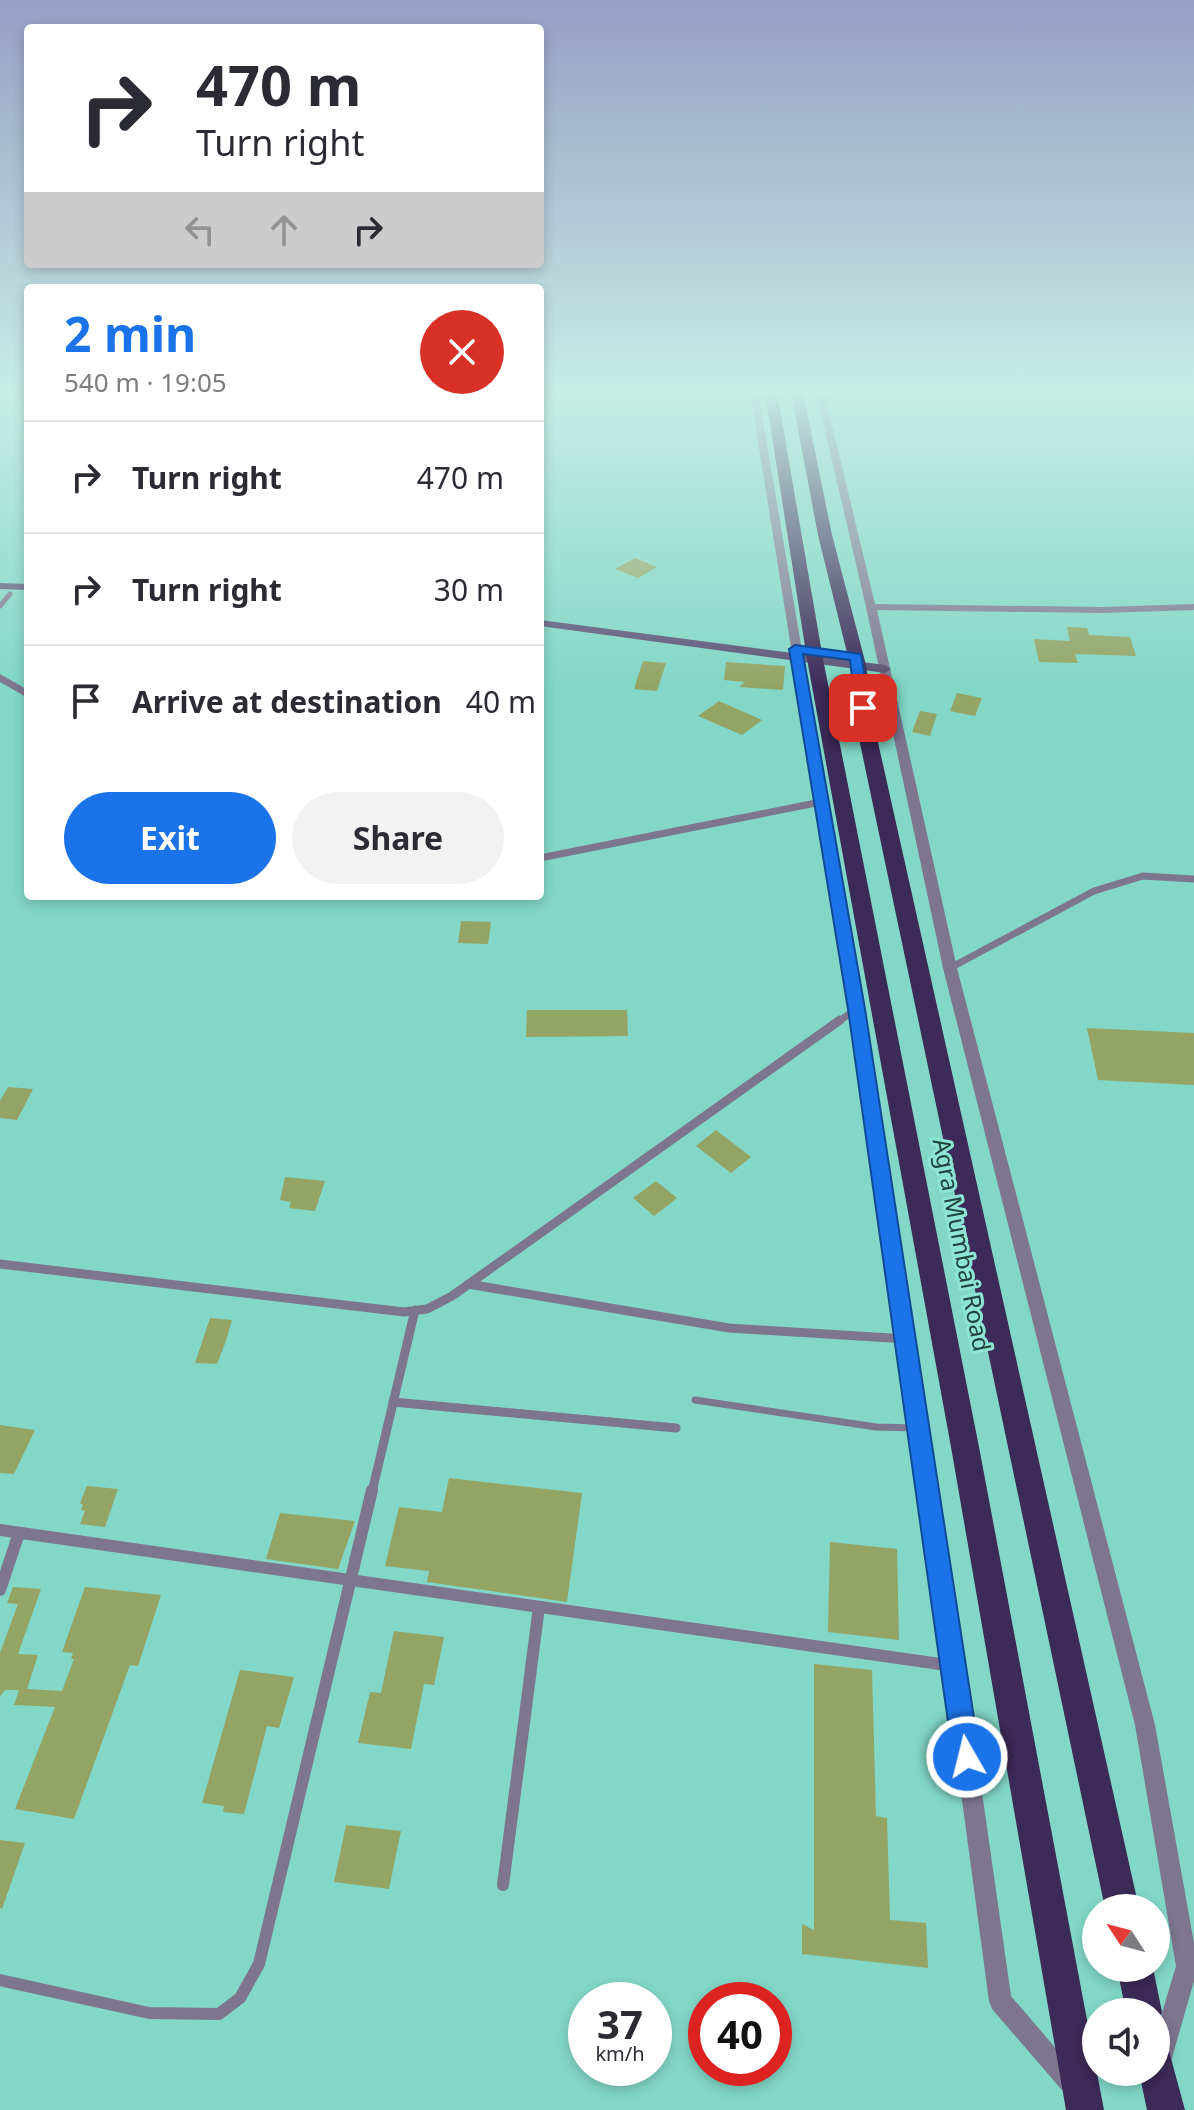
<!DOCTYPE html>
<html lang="en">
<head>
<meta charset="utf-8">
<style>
	:root { --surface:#fff; --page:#f2f2f3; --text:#2b2b33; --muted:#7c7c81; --line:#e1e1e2; --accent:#1a73e8 }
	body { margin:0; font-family:"Noto Sans",sans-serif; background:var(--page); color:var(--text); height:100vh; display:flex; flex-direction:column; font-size:30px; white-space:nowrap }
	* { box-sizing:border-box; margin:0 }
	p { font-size:26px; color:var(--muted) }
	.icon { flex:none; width:44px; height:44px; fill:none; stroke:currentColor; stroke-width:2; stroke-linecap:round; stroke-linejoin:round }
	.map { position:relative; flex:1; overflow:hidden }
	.side { position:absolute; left:24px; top:284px; width:520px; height:616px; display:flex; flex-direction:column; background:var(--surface); border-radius:8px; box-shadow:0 4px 12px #0003 }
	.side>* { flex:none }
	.banner { position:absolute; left:24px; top:24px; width:520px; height:244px; border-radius:8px; box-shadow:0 4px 12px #0003; background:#fff; color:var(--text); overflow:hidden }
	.needle { width:52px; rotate:306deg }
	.buttons { position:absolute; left:1082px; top:1894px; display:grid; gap:16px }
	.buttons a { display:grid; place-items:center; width:88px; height:88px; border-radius:50%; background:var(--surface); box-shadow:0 4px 12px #0003; font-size:40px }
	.speed { position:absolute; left:568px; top:1982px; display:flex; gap:16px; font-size:40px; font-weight:700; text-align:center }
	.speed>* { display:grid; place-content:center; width:104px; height:104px; border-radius:50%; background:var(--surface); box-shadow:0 4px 12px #0003; line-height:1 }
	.speed small { font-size:20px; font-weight:400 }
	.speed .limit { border:12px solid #d22; background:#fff; color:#111 }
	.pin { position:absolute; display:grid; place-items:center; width:68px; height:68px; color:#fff; margin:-34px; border-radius:16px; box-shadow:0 4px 12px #0006 }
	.me { position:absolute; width:88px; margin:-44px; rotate:352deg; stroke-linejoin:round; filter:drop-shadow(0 0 6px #0008) }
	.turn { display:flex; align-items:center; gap:28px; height:168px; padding:0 40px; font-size:36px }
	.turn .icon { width:104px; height:104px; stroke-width:2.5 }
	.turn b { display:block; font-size:56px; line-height:68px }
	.lanes { display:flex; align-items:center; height:76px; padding:0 40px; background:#0003; justify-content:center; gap:40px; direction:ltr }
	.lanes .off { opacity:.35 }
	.round { display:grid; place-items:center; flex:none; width:84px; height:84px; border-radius:42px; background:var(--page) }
	.overview { display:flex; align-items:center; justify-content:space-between; height:136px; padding:0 40px }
	h1 { font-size:48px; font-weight:700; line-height:60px; color:var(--accent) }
	.cta { display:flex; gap:16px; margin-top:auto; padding:16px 40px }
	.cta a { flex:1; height:92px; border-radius:48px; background:var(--accent); color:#fff; font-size:32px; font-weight:700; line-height:92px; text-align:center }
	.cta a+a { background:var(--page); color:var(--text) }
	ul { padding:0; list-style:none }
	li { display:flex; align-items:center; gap:24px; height:112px; padding:0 40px; border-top:2px solid var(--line) }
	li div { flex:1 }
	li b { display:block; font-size:30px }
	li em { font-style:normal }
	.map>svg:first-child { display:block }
	.building { fill:#94a465 }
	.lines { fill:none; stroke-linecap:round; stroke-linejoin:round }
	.service { stroke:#7e768f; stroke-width:7 }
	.minor-far3 { stroke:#7e768f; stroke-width:5 }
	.minor-far2 { stroke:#7e768f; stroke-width:7 }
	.minor-far1 { stroke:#7e768f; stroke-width:9 }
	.minor { stroke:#7e768f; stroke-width:12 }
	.tertiary { fill:#7e768f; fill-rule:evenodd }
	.secondary { fill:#5d5175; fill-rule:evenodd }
	.trunk { fill:#3c2a58; fill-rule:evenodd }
	.route { fill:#1a73e8; stroke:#114b97; stroke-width:2 }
	.labels { text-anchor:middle; stroke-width:6; stroke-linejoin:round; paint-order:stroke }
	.street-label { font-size:24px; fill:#1f443d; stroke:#8fe5d3 }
</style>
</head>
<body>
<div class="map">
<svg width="1194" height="2110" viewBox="0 0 1194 2110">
	<rect width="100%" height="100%" fill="#82d7c6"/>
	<path class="building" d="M 635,558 L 657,567 L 638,578 L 615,569 Z
		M 1067,627 L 1087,628 L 1089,635 L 1130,637 L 1136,656 L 1075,654 L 1078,663 L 1039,662 L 1034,639 L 1070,641 Z
		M 643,661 L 666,663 L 657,691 L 634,689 Z
		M 726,662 L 785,666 L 783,690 L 739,687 L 745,682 L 724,680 Z
		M 957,693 L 982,698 L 975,716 L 950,711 Z
		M 719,701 L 762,720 L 742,735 L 698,716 Z
		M 920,711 L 937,714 L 930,736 L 912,732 Z
		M 461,921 L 491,922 L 488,944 L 458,943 Z
		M 527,1010 L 627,1010 L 628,1036 L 526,1037 Z
		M 1087,1028 L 1194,1033 L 1194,1085 L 1098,1080 Z
		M 8,1087 L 33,1089 L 17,1120 L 0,1118 L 0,1101 Z
		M 716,1130 L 751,1157 L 731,1173 L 696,1146 Z
		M 285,1177 L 325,1181 L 315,1211 L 289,1208 L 291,1202 L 280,1200 Z
		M 656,1181 L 677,1198 L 654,1216 L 633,1198 Z
		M 210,1318 L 232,1320 L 226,1341 L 217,1364 L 195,1363 Z
		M 0,1425 L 35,1430 L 14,1474 L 0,1473 Z
		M 449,1478 L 582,1493 L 567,1602 L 427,1582 L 429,1571 L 385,1566 L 399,1507 L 442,1512 Z
		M 87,1486 L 118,1489 L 105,1527 L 80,1524 L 85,1511 L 81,1510 L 83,1505 L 80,1503 Z
		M 280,1513 L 355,1521 L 338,1569 L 266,1559 Z
		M 830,1542 L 897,1549 L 899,1640 L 828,1632 Z
		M 13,1587 L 41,1589 L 18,1654 L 38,1655 L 27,1689 L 62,1691 L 74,1659 L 71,1659 L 73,1653 L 62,1652 L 85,1587 L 161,1595 L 138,1666 L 130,1665 L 74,1819 L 15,1809 L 55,1707 L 14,1705 L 19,1690 L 5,1690 L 0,1696 L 0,1653 L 18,1604 L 7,1603 Z
		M 394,1631 L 444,1637 L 434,1685 L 424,1684 L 411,1749 L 358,1743 L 370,1692 L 381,1693 Z
		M 814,1664 L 872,1670 L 876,1816 L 887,1818 L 890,1920 L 926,1923 L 928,1968 L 802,1954 L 802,1924 L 814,1930 Z
		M 240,1670 L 294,1677 L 279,1728 L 267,1726 L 244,1814 L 223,1812 L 224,1806 L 202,1803 Z
		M 346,1825 L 401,1831 L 389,1889 L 334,1882 Z
		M 0,1840 L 25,1843 L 2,1909 L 0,1908 Z"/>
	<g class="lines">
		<path class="service" d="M 695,1400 L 876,1427 L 917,1428"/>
		<path class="minor-far3" d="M 0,606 L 10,594"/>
		<path class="minor-far2" d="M 0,678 L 28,694
			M 540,858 L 821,802
			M 950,968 L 1094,891 L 1143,876 L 1194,879
			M 838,1022 L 856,1009"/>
		<path class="minor-far1" d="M 0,1264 L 404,1312 L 427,1309 L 452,1296 L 840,1020
			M 468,1284 L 729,1328 L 906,1339
			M 393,1402 L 676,1428
			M 372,1492 L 415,1310"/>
		<path class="minor" d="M 0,1530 L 954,1666
			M 0,1590 L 19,1533
			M 503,1885 L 539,1607
			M 0,1980 L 149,2013 L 219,2014 L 240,1998 L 259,1964 L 372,1490"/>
		<path class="tertiary" d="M 750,392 L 758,392 L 863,1009 L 964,1666 L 1011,1996 L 1077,2073 L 1081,2081 L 1077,2089 L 1069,2093 L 1061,2089 L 992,2009 L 989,2001 L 944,1666 L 849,1009 Z
			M 816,392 L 824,392 L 875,604 L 1102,607 L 1194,604 L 1194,610 L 1102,613 L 877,610 L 957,968 L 1155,1725 L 1194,1943 L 1194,1981 L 1170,2065 L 1166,2073 L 1158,2077 L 1149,2072 L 1156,2072 L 1156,2033 L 1176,1966 L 1135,1725 L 943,968 L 866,607 Z"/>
		<path class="secondary" d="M 0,583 L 28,584 L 28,590 L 0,589 Z
			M 540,620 L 885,665 L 891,669 L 885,673 L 540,626 Z"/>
		<path class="trunk" d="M 765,392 L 777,392 L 823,659 L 979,1447 L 1104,2110 L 1066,2110 L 951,1447 L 807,659 Z
			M 791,392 L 803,392 L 832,535 L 866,665 L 875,729 L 1139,1908 L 1105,1908 L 857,729 L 850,665 L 818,535 Z
			M 1117,1968 L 1153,1968 L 1162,2012 L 1157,2025 L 1156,2012 L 1126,2012 Z
			M 1156,2046 L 1169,2051 L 1185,2110 L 1147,2110 L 1139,2072 L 1156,2072 Z"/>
	</g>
	<linearGradient id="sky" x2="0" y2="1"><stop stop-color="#969ec5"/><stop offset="0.57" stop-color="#c7ede5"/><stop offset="1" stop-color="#c7ede5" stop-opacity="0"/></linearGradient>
	<rect width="1194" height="688" fill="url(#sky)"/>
	<path class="route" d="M 795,645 L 861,654 L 870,708 L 863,712 L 856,708 L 850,660 L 803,654 L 865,1009 L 980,1757 L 976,1767 L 967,1771 L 957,1767 L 953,1757 L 848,1009 L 789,649 Z"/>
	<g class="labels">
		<g class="street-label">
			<text transform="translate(961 1245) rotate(79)" y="8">Agra Mumbai Road</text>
		</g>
	</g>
</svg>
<div class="buttons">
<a><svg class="needle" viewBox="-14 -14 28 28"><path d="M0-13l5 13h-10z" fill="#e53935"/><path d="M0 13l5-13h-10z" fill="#7c7c81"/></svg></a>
<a><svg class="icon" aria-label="sound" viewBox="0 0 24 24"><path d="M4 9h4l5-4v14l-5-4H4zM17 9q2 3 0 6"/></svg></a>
</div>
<div class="speed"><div>37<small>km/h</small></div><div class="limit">40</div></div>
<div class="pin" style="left:863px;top:708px;background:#d93025"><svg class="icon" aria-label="arrive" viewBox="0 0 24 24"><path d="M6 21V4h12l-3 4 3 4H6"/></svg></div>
<svg class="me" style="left:967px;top:1757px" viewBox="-20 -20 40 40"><circle r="17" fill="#1a73e8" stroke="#fff" stroke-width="3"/><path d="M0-11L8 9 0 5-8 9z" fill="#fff"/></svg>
<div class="banner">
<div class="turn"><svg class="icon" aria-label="right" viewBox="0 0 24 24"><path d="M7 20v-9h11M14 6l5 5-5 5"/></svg><div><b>470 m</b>Turn right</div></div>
<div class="lanes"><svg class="icon off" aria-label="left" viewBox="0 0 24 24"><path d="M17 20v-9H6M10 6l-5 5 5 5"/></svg><svg class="icon off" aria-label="ahead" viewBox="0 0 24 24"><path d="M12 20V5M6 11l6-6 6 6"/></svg><svg class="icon" aria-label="right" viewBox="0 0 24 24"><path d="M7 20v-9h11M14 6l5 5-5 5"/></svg></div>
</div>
<section class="side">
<div class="overview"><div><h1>2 min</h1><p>540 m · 19:05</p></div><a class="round" style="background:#d93025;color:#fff"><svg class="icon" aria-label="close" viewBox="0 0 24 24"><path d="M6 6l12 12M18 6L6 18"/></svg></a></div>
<ul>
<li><svg class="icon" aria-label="right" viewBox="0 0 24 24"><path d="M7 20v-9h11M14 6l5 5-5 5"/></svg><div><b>Turn right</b></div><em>470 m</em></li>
<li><svg class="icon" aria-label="right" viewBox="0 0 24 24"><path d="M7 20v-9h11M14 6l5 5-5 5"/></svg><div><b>Turn right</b></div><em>30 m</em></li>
<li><svg class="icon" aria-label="arrive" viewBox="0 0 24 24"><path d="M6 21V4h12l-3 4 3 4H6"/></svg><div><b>Arrive at destination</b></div><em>40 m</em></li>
</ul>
<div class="cta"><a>Exit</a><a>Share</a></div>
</section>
</div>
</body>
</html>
